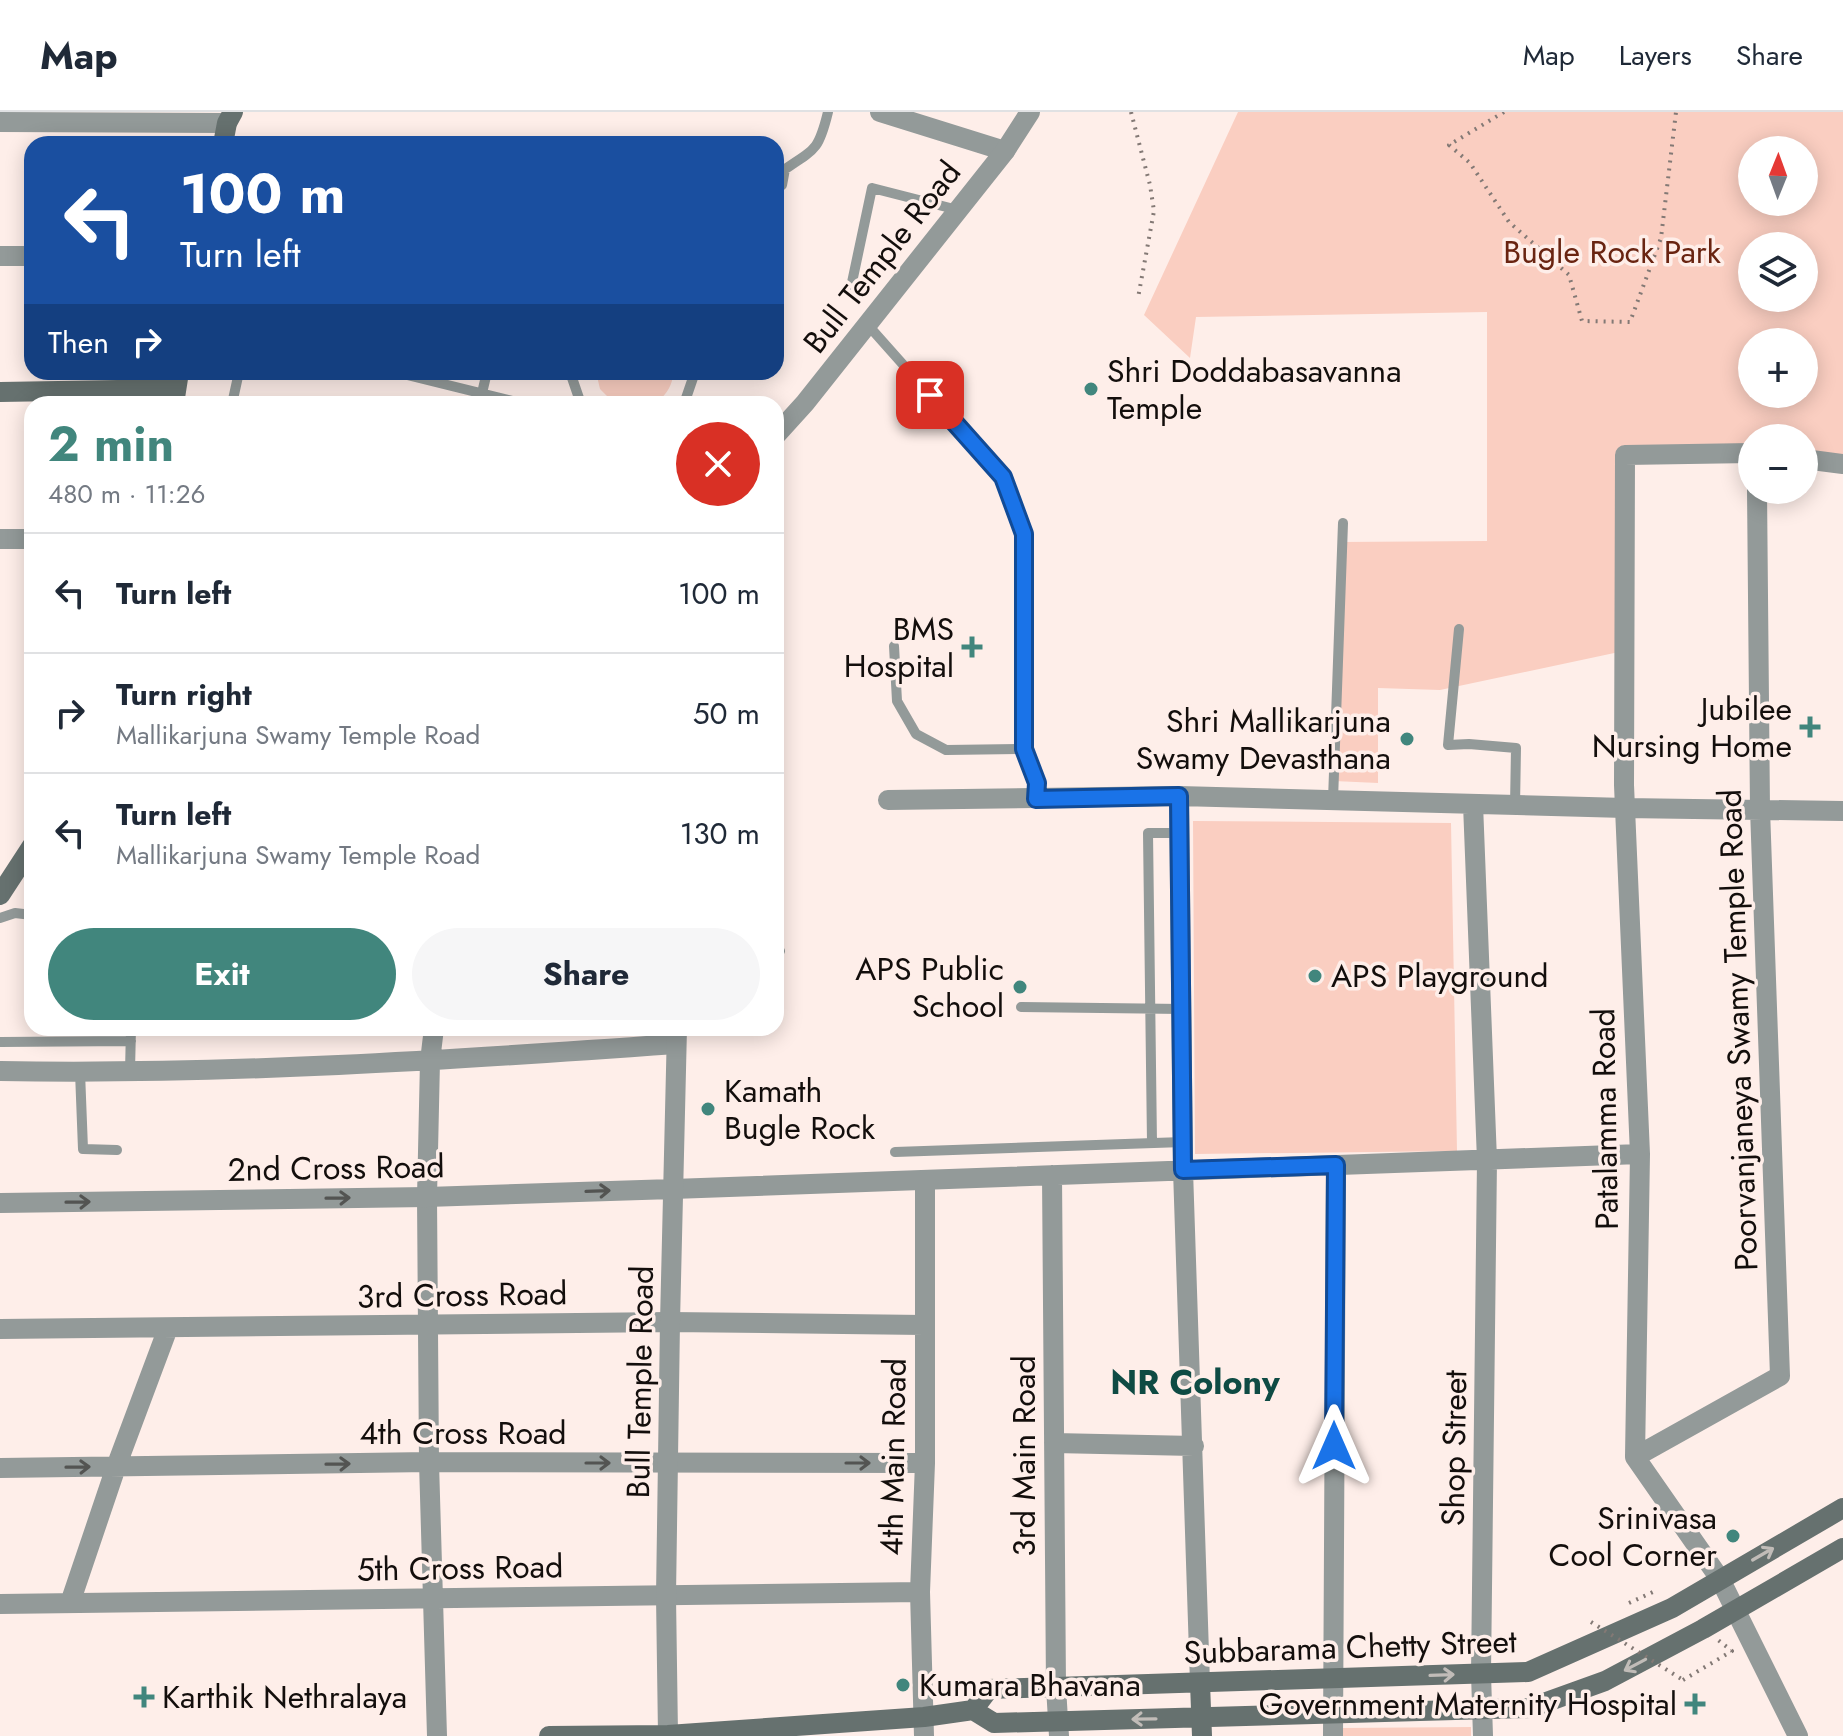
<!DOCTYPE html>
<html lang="en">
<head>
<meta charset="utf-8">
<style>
	:root { --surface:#fff; --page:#f6f6f7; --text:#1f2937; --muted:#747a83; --line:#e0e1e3; --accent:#41867d }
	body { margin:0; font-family:Jost,sans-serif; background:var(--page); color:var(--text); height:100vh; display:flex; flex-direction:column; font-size:30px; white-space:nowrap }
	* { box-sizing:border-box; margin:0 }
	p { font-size:26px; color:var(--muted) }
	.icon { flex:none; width:44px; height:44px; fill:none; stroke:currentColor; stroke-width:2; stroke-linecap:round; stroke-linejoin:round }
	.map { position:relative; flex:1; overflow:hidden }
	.drawer { position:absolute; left:24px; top:284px; width:760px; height:640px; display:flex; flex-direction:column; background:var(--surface); border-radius:24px; box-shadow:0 4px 20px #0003 }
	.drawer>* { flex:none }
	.guide { position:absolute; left:24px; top:24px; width:760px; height:244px; border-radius:24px; box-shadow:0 4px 20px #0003; background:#1a4fa0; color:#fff; overflow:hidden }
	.needle { width:52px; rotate:1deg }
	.fabs { position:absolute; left:1738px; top:24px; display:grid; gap:16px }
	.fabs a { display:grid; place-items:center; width:80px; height:80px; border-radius:50%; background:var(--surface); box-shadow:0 4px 20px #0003; font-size:40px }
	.pin { position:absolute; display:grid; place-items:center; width:68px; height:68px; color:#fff; margin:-34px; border-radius:16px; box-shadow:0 4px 12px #0006 }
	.me { position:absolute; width:88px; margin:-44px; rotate:0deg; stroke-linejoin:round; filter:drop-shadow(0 0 6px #0008) }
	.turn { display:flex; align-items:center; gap:28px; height:168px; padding:0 24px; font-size:36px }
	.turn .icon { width:104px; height:104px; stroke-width:2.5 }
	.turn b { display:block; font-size:56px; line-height:68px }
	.then { display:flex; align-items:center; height:76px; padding:0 24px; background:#0003; gap:16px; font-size:30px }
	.round { display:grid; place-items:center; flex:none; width:84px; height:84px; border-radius:42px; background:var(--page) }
	.overview { display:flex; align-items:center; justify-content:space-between; height:136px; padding:0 24px }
	h1 { font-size:48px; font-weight:700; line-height:60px; color:var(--accent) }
	.cta { display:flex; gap:16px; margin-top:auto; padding:16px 24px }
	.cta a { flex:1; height:92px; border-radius:48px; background:var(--accent); color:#fff; font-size:32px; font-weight:700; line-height:92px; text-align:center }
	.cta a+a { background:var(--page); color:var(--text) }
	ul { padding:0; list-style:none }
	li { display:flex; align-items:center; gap:24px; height:120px; padding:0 24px; border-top:2px solid var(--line) }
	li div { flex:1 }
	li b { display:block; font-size:30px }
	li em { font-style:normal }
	header { display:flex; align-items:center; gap:48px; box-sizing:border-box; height:112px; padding:0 40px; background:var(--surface); border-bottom:2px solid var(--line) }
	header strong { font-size:38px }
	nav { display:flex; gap:44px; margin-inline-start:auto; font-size:28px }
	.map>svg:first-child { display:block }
	.green { fill:#facec1; fill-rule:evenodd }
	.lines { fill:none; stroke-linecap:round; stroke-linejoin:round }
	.path { stroke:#837975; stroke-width:4; stroke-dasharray:2 6; stroke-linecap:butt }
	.service { stroke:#939a99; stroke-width:10 }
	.minor { stroke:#939a99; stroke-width:20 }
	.tertiary { stroke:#939a99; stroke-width:20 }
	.secondary { stroke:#66716f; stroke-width:20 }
	.path-bridge { stroke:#837975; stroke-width:4; stroke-dasharray:2 6; stroke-linecap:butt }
	.oneway { stroke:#535452 }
	.oneway2 { stroke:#c1bcb8 }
	.route-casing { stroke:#114b97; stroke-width:20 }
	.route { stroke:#1a73e8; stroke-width:14 }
	.poi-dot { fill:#41867d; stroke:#feeee9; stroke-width:3 }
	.labels { text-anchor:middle; stroke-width:7; stroke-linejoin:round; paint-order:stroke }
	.park-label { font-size:32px; fill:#692411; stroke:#feeee9 }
	.street-label { font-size:32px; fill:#130e0c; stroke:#feeee9 }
	.poi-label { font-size:32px; fill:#130e0c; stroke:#feeee9; text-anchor:end }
	.neighbourhood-label { font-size:34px; font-weight:bold; fill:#0e4b44; stroke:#feeee9 }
</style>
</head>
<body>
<header>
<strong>Map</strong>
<nav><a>Map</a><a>Layers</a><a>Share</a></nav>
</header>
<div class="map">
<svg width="1843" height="1624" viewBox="0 0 1843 1624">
	<rect width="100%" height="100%" fill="#feeee9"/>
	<path class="green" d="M 1238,0 L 1843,0 L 1843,345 L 1804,340 L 1804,326 L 1752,326 L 1752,334 L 1618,338 L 1619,540 L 1440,578 L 1378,576 L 1378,671 L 1334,669 L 1340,430 L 1487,429 L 1487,200 L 1196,205 L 1190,246 L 1144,203 ZM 1752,38 L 1804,38 L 1804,90 L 1752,90 ZM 1752,134 L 1804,134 L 1804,186 L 1752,186 ZM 1752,230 L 1804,230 L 1804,282 L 1752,282 Z
		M 596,260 L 673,260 C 673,273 667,281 658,290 L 615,292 L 600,277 Z
		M 1193,709 L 1451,711 L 1457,1039 L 1195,1042 Z
		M 1471,1615 L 1471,1624 L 1343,1624 L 1343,1616 Z"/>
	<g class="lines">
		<path class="path" d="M 1131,0 L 1150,73 L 1154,99 L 1138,186
			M 1504,0 L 1449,33 L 1470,51 L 1509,110 L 1569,163 L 1582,209 L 1630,210 L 1661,126 L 1676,0
			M 1629,1491 L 1653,1480 L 1657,1483
			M 1683,1568 L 1732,1539 L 1718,1528"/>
		<path class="service" d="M 782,73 L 785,57 C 816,37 819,37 828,0
			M 851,175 L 872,76 L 958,98
			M 867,212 L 1003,365 L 1024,422 L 1024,637 L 1037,671 L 1036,687
			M 395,260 L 525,292
			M 570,260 L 581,292
			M 482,281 L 487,260
			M 232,292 L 239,260
			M 684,292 L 695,260
			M 1459,517 L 1448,633 L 1469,632 L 1516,636 L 1515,694
			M 894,534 L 897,589 L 916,622 L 946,638 L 1024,637
			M 1333,688 L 1343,411
			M 0,806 L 15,801 L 32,803
			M 776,838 L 780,839
			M 1021,895 L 1182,897
			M 0,930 L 131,929
			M 130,959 L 131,916
			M 80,960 L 83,1037 L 117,1038
			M 1152,1031 L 1148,721 L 1180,721
			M 895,1040 L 1183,1030"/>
		<path class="minor" d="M 880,0 L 1005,39
			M 0,10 L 227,11
			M 0,144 L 32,144
			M 1752,341 L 1625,343 L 1624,673 L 1640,1042 L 1635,1345 L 1720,1467 L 1798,1624
			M 1804,347 L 1843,352
			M 0,427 L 32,427
			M 1179,684 L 1183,1058 L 1200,1571
			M 888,688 L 1179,684 L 1625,696 L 1843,699
			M 1473,692 L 1487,1048 L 1481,1562 L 1483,1624
			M 434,916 L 430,949 L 427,1085 L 429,1350 L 437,1624
			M 0,959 C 226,963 451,948 676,932
			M 1052,1063 L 1056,1575 L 1059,1624
			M 673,1077 L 1640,1042
			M 0,1217 L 670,1210 L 924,1213
			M 1054,1331 L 1194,1334
			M 1635,1345 L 1780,1264 L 1760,697 L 1757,378
			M 0,1356 L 429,1350 L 925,1351
			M 70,1491 L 116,1355 L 168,1216
			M 0,1492 L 920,1480
			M 924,1624 L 920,1480 L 925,1351 L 925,1068
			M 1333,1624 L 1336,1053"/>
		<path class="tertiary" d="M 776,323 L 805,291 L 1005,39 L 1030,0
			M 0,1091 L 427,1085 L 673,1077
			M 668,1623 L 666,1484 L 670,1210 L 677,916"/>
		<path class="secondary" d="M 223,32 L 227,11 L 233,0
			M 0,280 L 176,277
			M 174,292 L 179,260
			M 0,783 L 32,734
			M 1200,1571 L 1202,1624
			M 973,1598 L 989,1577 L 1528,1560 L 1672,1496 L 1843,1396
			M 549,1624 L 668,1623 L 924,1605 L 973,1598 L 994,1611 L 1530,1596 L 1605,1569 L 1703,1517 L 1843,1436"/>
		<path class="path-bridge" d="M 1591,1510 L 1683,1568"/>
	</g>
	<defs><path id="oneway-shaft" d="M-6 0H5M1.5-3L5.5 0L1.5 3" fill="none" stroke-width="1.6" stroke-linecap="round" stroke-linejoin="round" transform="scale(2)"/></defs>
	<g class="oneway">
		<use href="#oneway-shaft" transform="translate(598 1079) rotate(-2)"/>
		<use href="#oneway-shaft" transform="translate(338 1086) rotate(-1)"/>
		<use href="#oneway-shaft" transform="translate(78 1090) rotate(-1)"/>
		<use href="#oneway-shaft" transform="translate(598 1351)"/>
		<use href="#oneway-shaft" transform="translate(858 1351)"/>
		<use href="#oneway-shaft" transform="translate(338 1352) rotate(-1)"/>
		<use href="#oneway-shaft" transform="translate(78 1355) rotate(-1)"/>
	</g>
	<g class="oneway2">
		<use href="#oneway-shaft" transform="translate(1763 1442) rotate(-30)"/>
		<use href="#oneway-shaft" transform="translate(1635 1553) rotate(152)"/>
		<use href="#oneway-shaft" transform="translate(1442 1563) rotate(-2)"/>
		<use href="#oneway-shaft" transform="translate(1144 1607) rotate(179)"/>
	</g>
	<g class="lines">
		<g class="route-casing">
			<path id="route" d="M 930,283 L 1003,365 L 1024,422 L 1024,637 L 1037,671 L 1036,687 L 1179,684 L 1183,1058 L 1336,1053 L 1334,1334"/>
		</g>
		<use href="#route" class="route"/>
	</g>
	<g class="poi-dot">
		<circle cx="1091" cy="277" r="8"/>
		<path d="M968 523h8v8h8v8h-8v8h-8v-8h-8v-8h8z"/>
		<path d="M1806 603h8v8h8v8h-8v8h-8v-8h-8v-8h8z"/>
		<circle cx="1407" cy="627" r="8"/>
		<circle cx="1315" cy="864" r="8"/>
		<circle cx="1020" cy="875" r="8"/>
		<circle cx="708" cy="997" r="8"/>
		<circle cx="1733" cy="1424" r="8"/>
		<circle cx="903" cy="1573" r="8"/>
		<path d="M140 1573h8v8h8v8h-8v8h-8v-8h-8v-8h8z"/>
		<path d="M1691 1580h8v8h8v8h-8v8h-8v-8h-8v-8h8z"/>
	</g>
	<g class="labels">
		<g class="park-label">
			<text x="1612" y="151">Bugle Rock Park</text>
		</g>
		<g class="street-label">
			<text transform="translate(882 145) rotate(-52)" y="11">Bull Temple Road</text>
			<text transform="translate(1738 918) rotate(-92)" y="11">Poorvanjaneya Swamy Temple Road</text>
			<text transform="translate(1605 1007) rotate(-91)" y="11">Patalamma Road</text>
			<text transform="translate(336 1056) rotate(-1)" y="11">2nd Cross Road</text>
			<text transform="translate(462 1183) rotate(-1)" y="11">3rd Cross Road</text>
			<text transform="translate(640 1270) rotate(-89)" y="11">Bull Temple Road</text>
			<text x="463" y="1332">4th Cross Road</text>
			<text transform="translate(1454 1336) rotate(-89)" y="11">Shop Street</text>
			<text transform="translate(1024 1344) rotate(-90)" y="11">3rd Main Road</text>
			<text transform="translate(893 1345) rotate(-89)" y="11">4th Main Road</text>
			<text transform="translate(460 1456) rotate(-1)" y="11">5th Cross Road</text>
			<text transform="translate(1350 1535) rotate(-2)" y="11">Subbarama Chetty Street</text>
		</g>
		<g class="poi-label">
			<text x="1107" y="270" text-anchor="start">Shri Doddabasavanna<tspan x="1107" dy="37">Temple</tspan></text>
			<text x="954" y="528">BMS<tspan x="954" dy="37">Hospital</tspan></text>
			<text x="1792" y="608">Jubilee<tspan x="1792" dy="37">Nursing Home</tspan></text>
			<text x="1391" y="620">Shri Mallikarjuna<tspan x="1391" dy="37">Swamy Devasthana</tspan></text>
			<text x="1004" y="868">APS Public<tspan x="1004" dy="37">School</tspan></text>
			<text x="1331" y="875" text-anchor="start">APS Playground</text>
			<text x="724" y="990" text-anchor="start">Kamath<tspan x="724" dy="37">Bugle Rock</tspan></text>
			<text x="1717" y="1417">Srinivasa<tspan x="1717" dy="37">Cool Corner</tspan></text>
			<text x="919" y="1584" text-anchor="start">Kumara Bhavana</text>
			<text x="162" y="1596" text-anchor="start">Karthik Nethralaya</text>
			<text x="1677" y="1603">Government Maternity Hospital</text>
		</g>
		<g class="neighbourhood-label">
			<text x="1195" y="1282">NR Colony</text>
		</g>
	</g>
</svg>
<div class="fabs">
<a><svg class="needle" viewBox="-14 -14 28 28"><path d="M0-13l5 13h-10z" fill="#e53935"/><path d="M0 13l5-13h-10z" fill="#747a83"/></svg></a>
<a><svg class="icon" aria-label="layers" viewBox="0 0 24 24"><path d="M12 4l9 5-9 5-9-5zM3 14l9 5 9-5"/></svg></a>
<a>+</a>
<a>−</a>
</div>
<div class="pin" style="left:930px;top:283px;background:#d93025"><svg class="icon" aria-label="arrive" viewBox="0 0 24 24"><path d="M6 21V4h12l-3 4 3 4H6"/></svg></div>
<svg class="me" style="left:1334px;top:1334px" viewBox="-20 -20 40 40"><path d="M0-17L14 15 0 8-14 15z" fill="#1a73e8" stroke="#fff" stroke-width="4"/></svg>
<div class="guide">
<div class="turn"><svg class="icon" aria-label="left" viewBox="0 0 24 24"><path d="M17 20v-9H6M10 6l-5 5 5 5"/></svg><div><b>100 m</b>Turn left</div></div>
<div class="then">Then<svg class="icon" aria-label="right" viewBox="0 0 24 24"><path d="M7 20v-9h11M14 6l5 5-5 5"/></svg></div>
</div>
<section class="drawer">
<div class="overview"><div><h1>2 min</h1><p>480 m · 11:26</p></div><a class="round" style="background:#d93025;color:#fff"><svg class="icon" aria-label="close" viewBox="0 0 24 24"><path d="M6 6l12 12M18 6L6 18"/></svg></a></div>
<ul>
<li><svg class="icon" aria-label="left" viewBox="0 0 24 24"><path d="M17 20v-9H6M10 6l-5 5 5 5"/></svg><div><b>Turn left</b></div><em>100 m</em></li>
<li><svg class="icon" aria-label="right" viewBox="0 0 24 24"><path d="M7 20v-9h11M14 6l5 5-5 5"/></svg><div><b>Turn right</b><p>Mallikarjuna Swamy Temple Road</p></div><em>50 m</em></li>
<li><svg class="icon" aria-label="left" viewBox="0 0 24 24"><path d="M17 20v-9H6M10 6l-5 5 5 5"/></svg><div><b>Turn left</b><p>Mallikarjuna Swamy Temple Road</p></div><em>130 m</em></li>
</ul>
<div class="cta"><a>Exit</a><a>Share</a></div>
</section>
</div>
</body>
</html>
